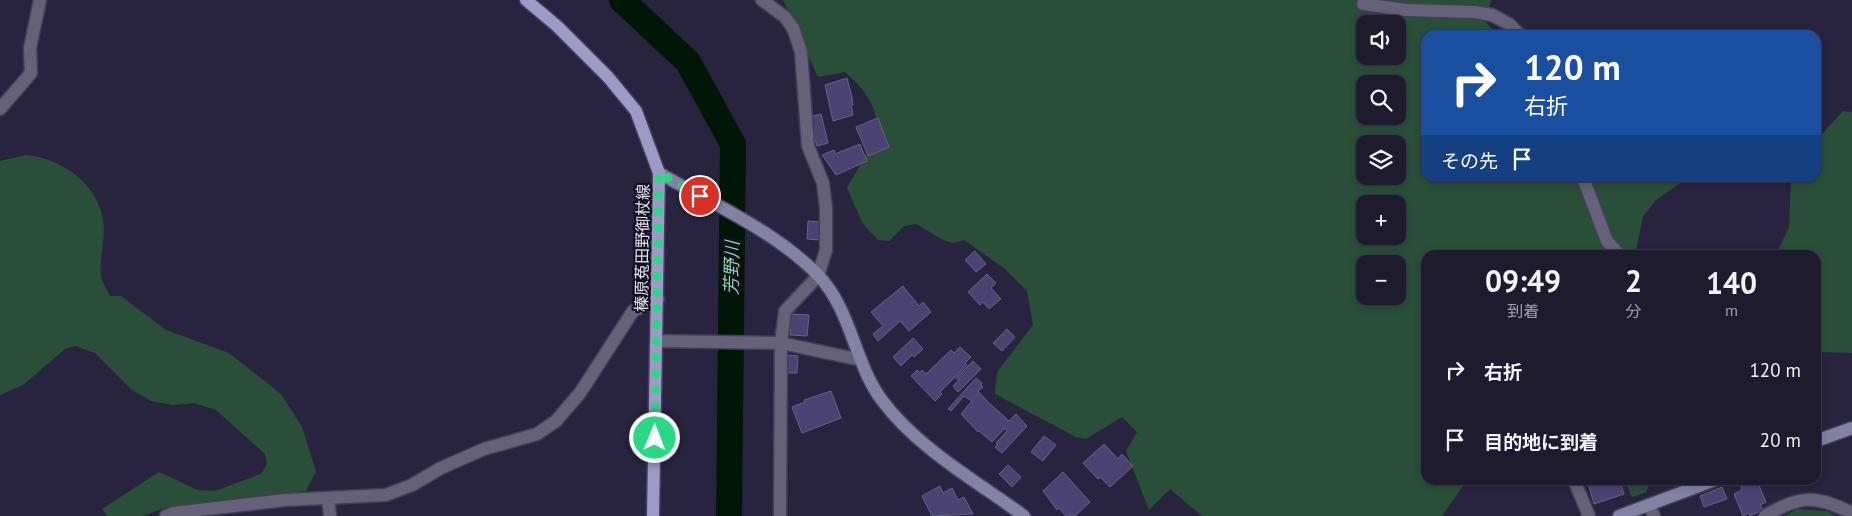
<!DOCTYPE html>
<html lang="ja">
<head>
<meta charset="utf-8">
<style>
	:root { --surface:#1e1b2f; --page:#262437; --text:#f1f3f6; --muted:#a1a1aa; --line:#3c394b }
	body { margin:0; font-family:"PT Sans","Noto Sans JP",sans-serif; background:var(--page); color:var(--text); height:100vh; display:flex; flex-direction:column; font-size:19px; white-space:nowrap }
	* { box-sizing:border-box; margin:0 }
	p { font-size:16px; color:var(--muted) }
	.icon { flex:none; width:28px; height:28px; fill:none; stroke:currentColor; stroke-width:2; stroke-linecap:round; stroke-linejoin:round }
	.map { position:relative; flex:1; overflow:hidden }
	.panel { position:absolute; left:1421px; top:250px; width:400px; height:235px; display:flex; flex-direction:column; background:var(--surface); border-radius:15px; box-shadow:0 2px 8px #0003,0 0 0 1px var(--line) }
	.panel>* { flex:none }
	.banner { position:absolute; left:1421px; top:30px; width:400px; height:152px; border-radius:15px; box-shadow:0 2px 8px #0003,0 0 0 1px var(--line); background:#1a4fa0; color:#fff; overflow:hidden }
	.tools { position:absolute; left:1356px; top:15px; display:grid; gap:10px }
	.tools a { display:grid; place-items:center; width:50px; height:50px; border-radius:10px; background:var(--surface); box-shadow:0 2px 8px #0003,0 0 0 1px var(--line); font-size:25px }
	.pin { position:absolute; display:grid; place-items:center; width:42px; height:42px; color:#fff; margin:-21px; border:2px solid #fff; border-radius:50%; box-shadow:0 1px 5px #0007 }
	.me { position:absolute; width:55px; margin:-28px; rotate:1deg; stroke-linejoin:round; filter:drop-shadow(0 0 4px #0008) }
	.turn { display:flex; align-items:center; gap:18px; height:105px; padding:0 20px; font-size:22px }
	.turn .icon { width:65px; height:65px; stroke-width:2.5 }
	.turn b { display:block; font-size:35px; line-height:42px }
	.then { display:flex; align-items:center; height:48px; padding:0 20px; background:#0003; gap:10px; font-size:19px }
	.eta { display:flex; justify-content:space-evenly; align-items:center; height:85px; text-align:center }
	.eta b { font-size:30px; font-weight:700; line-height:35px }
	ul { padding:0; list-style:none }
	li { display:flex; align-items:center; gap:15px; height:70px; padding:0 20px }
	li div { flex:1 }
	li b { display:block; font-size:19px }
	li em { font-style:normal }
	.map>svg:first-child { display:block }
	.green { fill:#294f38; fill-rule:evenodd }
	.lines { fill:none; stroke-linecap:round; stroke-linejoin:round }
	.river { stroke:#001708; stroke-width:26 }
	.building { fill:#4b4373; stroke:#666382 }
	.street-casing { stroke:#423f59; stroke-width:15 }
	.secondary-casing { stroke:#423f59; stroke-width:15 }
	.primary-casing { stroke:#423f59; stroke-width:15 }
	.street { stroke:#646178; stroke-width:12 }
	.secondary { stroke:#8481a5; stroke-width:12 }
	.primary { stroke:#9e99c7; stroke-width:12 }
	.route { stroke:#29d885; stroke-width:9; stroke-dasharray:0 16.2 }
	.labels { text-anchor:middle; stroke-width:4.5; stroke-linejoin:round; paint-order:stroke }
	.street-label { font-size:16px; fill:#e5e4f6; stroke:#11101c }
	.water-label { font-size:18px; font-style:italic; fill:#85d8a5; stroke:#11101c }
</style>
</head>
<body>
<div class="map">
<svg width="1852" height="516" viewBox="0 0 1852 516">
	<rect width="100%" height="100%" fill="#28243f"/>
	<path class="green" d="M 783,0 L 1491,0 L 1485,21 L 1497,35 L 1426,35 L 1426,178 L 1688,178 L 1656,200 L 1643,217 L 1635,255 L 1426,255 L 1426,480 L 1467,480 L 1442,516 L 1202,516 L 1170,489 L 1149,510 L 1126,451 L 1137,432 L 1122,417 L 1086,439 L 1076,437 L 995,394 L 997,372 L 1033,325 L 1027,291 L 1004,268 L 964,240 L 953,243 L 943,240 L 916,224 L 904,226 L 889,241 L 878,240 L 863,224 L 847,188 C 854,174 872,149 876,136 C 882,110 862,86 845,72 L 818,77 ZM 1365,24 L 1398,24 L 1398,56 L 1365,56 ZM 1365,84 L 1398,84 L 1398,116 L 1365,116 ZM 1365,144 L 1398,144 L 1398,176 L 1365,176 ZM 1365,204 L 1398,204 L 1398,236 L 1365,236 ZM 1365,264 L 1398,264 L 1398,296 L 1365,296 Z
		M 1843,111 L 1852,112 L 1852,353 L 1818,352 L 1816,255 L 1776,255 L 1789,227 L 1791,183 L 1790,178 L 1816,178 L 1816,131 L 1823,133 Z
		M 26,155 C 61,158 98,184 103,220 C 106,238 99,257 101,275 C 101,281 107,289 110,296 L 121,296 L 166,330 L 229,353 L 281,394 L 302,427 L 316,471 L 306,491 L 167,507 L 143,516 L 107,516 L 102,509 L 159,472 L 198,490 L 215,491 L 261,474 L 267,464 L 265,454 L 216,410 L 194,403 L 173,405 L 151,401 L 132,390 L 95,353 L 75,346 L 65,349 L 23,385 L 0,395 L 0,161 Z
		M 1628,480 L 1649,480 L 1647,492 L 1632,497 L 1627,486 Z
		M 1797,509 L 1827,511 L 1836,516 L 1784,516 Z"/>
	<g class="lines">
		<path class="river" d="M 622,0 L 688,62 L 733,144 L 729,516"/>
	</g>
	<path class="building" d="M 847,78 L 852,97 L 853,105 L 851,105 L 853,115 L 833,121 L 825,85 Z
		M 821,114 L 828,143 L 817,146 L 809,117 Z
		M 878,118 L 889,147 L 868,156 L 856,127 Z
		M 860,144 L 867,161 L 836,175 L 822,155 L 834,150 L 835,154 Z
		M 808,221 L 820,222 L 819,240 L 807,239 Z
		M 975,251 L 986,264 L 976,272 L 965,260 Z
		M 987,274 L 996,283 L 991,288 L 1001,299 L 989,309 L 983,302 L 980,305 L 968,292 Z
		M 903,286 L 919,306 L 923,302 L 931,312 L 909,331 L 900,321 L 878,341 L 873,334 L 883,326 L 871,312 Z
		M 791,314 L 809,315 L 807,336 L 790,335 Z
		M 1007,329 L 1015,337 L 1002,351 L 993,343 Z
		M 913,338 L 923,349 L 914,357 L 912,355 L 901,366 L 893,357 Z
		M 960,347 L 971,357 L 965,363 L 967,365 L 940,392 L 942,394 L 935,401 L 911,376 L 917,370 L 920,373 L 922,370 L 926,374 L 951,350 L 954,353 Z
		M 788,355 L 798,356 L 797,373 L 787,373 Z
		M 973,361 L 981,369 L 958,392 L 953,386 L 959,380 L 956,378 Z
		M 976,378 L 982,383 L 981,385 L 983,387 L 978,391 L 987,401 L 1009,421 L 1016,414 L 1027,426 L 1002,453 L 995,447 L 998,444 L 996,443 L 1007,431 L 1005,428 L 992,442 L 979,431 L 978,432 L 961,414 L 972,401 L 964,396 L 951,411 L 948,409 Z
		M 831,391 L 841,418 L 802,433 L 792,407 L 805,402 L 804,400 Z
		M 1044,436 L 1056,445 L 1043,461 L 1031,452 Z
		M 1104,444 L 1118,459 L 1122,454 L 1133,466 L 1110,487 L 1100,477 L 1098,479 L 1083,463 Z
		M 1008,465 L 1021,477 L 1012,487 L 999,474 Z
		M 1063,472 L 1090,502 L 1075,516 L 1066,516 L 1059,508 L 1057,510 L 1043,491 Z
		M 1587,480 L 1620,480 L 1624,494 L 1594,504 Z
		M 1757,481 L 1766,502 L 1760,505 L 1763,510 L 1750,516 L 1749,513 L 1743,516 L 1734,494 L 1742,490 L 1741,486 Z
		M 940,486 L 943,493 L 952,488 L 958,500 L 964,497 L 973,514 L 932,516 L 922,496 Z
		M 1722,487 L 1727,499 L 1704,507 L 1700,496 Z"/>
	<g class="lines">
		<g class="street-casing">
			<path id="street" d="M 762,0 L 785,17 L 793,28 L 801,52 L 808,146 L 823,183 L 826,209 L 826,250 L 818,276 L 785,311 L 781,343 L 780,516
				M 1363,4 L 1406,10 L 1475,12 L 1492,15 L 1509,24 L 1520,35
				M 0,109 L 31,73 L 30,48 L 40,0
				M 1583,178 L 1607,241 L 1620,255
				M 657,341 L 781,343 L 861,360
				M 1574,480 L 1589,516
				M 328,498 L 330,516
				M 1649,505 L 1654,516
				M 166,516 L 173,513 L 285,500 L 386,495 L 412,485 L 441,468 L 484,449 L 537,434 L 556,421 L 580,393 L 633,311 L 658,299
				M 1765,516 C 1799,495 1816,495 1852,513"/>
		</g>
		<g class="secondary-casing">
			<path id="secondary" d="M 659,173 C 711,203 775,231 818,275 C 852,311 854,362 881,399 C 917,448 975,480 1024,516
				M 1816,441 L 1852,428
				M 1619,516 L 1715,480"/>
		</g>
		<g class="primary-casing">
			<path id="primary" d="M 526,0 L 557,26 L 608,77 L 636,111 L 659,173 L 653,516"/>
		</g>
		<use href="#street" class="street"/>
		<use href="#secondary" class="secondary"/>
		<use href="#primary" class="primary"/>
	</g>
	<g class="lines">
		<path class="route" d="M 655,438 L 659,173 L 700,196"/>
	</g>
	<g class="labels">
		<g class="street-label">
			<text transform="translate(642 248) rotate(-89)" y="6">榛原菟田野御杖線</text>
		</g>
		<g class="water-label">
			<text transform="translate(732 268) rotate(-89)" y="6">芳野川</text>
		</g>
	</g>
</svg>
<div class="tools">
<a><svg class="icon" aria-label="sound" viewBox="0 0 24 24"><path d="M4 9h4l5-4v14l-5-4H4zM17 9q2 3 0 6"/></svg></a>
<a><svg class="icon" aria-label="search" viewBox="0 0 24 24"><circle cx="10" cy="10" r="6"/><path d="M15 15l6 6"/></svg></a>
<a><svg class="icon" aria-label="layers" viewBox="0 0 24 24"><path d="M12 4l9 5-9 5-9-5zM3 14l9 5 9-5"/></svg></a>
<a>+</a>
<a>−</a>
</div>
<div class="pin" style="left:700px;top:196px;background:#d93025"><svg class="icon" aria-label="arrive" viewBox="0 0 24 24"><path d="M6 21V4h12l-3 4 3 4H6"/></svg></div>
<svg class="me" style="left:655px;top:438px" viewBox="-20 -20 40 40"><circle r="17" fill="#29d885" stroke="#fff" stroke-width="3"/><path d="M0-11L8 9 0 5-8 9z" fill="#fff"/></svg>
<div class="banner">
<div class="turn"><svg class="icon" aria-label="right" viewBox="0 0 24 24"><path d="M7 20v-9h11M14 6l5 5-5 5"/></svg><div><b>120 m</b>右折</div></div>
<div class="then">その先<svg class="icon" aria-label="arrive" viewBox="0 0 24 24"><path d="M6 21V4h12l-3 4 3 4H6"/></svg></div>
</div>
<section class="panel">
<div class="eta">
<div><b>09:49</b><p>到着</p></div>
<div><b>2</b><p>分</p></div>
<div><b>140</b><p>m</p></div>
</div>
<ul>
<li><svg class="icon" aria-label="right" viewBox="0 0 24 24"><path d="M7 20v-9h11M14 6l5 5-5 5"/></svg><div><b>右折</b></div><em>120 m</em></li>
<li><svg class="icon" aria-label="arrive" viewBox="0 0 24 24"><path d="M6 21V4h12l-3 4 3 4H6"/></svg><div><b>目的地に到着</b></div><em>20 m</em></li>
</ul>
</section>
</div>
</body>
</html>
